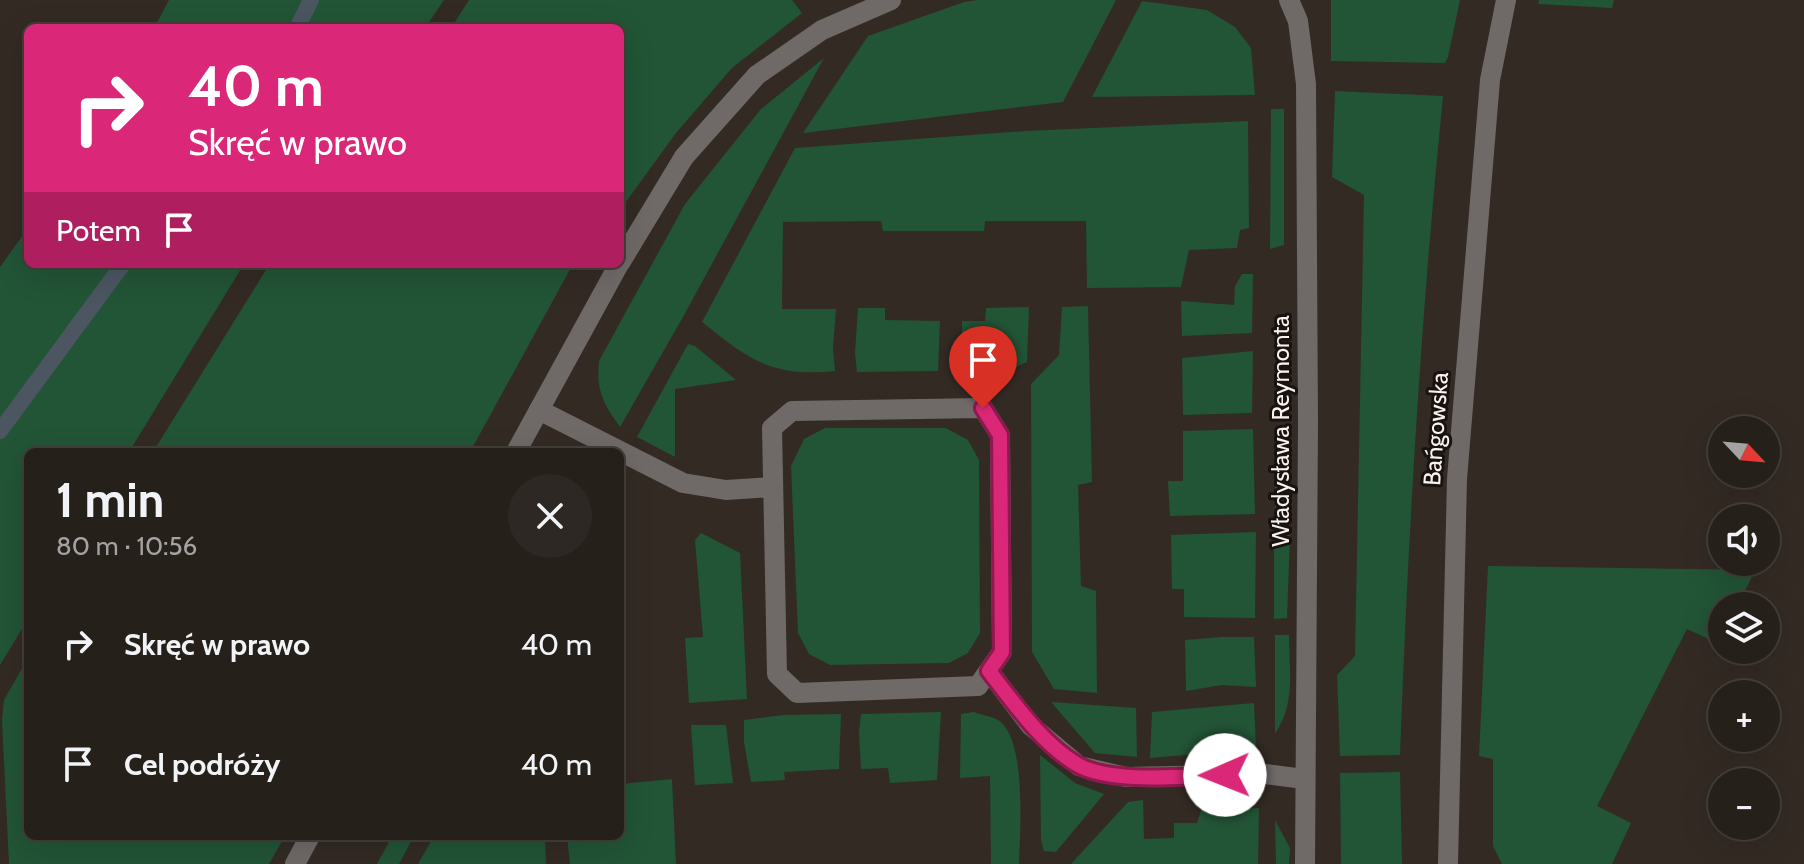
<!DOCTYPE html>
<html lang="pl">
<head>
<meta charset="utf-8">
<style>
	:root { --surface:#26201b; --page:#2e2824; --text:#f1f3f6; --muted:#a4a3a3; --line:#423e3a }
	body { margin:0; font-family:Cabin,sans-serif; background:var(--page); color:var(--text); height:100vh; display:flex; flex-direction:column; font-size:30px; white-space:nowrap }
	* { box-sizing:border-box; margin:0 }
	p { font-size:26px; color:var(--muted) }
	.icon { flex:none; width:44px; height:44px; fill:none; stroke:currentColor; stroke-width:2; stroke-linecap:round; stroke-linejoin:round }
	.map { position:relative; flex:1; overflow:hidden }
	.panel { position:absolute; left:24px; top:448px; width:600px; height:392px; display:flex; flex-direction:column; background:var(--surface); border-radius:12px; box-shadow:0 8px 32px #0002,0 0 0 2px var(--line) }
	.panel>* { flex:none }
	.top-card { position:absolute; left:24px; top:24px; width:600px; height:244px; border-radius:12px; box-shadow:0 8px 32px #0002,0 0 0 2px var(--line); background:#db2777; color:#fff; overflow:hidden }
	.needle { width:52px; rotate:116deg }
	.buttons { position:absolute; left:1708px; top:416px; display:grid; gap:16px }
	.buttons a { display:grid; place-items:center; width:72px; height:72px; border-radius:50%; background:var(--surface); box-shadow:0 8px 32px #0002,0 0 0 2px var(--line); font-size:40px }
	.pin { position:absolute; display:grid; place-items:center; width:68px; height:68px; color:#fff; margin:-82px -34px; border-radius:50% 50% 50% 0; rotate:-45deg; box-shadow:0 0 8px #0007 }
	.pin .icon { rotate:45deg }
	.me { position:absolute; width:88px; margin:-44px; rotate:269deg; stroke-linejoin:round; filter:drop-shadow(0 0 6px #0008) }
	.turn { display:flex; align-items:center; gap:28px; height:168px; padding:0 32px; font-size:36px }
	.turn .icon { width:104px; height:104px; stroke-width:2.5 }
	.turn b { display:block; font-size:56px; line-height:68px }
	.then { display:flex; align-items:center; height:76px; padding:0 32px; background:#0003; gap:16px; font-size:30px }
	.round { display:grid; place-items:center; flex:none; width:84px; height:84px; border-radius:42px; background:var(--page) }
	.overview { display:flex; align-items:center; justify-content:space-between; height:136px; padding:0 32px }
	h1 { font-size:48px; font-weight:700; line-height:60px }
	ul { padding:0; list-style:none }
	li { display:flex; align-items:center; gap:24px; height:120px; padding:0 32px }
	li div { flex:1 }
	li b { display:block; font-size:30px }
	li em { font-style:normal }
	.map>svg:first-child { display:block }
	.green { fill:#225436 }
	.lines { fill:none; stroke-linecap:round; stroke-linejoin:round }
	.stream { stroke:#4b5661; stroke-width:16 }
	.service { stroke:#6f6968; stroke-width:20 }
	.minor { stroke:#6f6968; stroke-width:20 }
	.tertiary { stroke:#6f6968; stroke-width:20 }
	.route-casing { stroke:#8e194d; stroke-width:20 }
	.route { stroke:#db2777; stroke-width:14 }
	.labels { text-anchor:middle; stroke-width:6; stroke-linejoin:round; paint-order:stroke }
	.street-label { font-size:24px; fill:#f9f2ef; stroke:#181311 }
</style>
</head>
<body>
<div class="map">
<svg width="1804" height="864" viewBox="0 0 1804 864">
	<rect width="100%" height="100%" fill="#332a24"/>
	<path class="green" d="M 169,0 L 444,0 L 425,28 L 154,28 Z
		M 469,0 L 792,0 L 802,13 L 732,68 L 676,133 L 620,210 L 620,28 L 451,28 Z
		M 977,0 L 1116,0 L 1063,102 L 803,133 L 868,36 L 964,2 Z
		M 1331,0 L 1460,0 L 1448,57 L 1445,63 L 1331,61 Z
		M 1539,0 L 1614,0 L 1612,8 L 1538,4 Z
		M 1142,1 L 1207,10 L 1235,27 L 1251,48 L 1255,95 L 1092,97 Z
		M 824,58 L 683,317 L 620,427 C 603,403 596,391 599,361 L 685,204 L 761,109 Z
		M 1335,91 L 1443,96 C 1421,315 1408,535 1400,755 L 1340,756 L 1337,675 L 1355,656 L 1364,195 L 1332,177 Z
		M 1271,109 L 1284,109 L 1284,245 L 1270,249 Z
		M 1248,121 L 1249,228 L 1240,230 L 1237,248 L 1189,250 L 1181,287 L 1087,288 L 1086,221 L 985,221 L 984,231 L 883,231 L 881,221 L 783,222 L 782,309 L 836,309 L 833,348 L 835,371 C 770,377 750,360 702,322 L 795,148 L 1026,131 Z
		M 28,228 L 28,264 L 244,264 L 129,452 L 28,452 L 28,619 L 0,665 L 0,267 Z
		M 272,264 L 573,264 L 470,452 L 153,452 L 264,273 Z
		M 1242,274 L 1253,274 L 1252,333 L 1182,336 L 1181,301 L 1234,305 L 1235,286 Z
		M 1088,306 L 1092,482 L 1078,485 L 1081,586 L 1096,591 L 1097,693 L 1054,689 L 1032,652 L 1031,384 L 1059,355 L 1062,307 Z
		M 1029,307 L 1027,362 L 1014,368 L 961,371 L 962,321 L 985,321 L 986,308 Z
		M 858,308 L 885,308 L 885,320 L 940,321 L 938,371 L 857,372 L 855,353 Z
		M 688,344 L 695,346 L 736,380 L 675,389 L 675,457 L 637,437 Z
		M 1253,351 L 1252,413 L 1183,415 L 1182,358 Z
		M 825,428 L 946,428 L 968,440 L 979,460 L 980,633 L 968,653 L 949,663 L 830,665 L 809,654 L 798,633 L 791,466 L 804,439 Z
		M 1253,429 L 1255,514 L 1170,516 L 1168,481 L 1183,481 L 1183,431 Z
		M 1275,431 L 1286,431 L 1288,519 L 1275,520 Z
		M 1256,532 L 1255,618 L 1184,617 L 1184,589 L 1172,589 L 1171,535 Z
		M 701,533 L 740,553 L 747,699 L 689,703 L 685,638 L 703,637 L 695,540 Z
		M 1274,535 L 1290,535 L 1287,618 L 1274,619 Z
		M 1488,566 L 1755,570 L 1738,606 L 1722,606 L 1720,644 L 1687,629 L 1597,806 L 1631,823 L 1612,864 L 1502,864 L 1493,846 L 1493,759 L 1479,756 Z
		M 1275,635 L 1289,635 C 1289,672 1296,702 1275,734 Z
		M 1222,637 L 1254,637 L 1256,687 L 1222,685 L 1186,691 L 1185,640 Z
		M 28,658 L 28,836 L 285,836 L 269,864 L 9,864 L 2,720 L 4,700 Z
		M 1051,702 L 1136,708 L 1137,757 L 1095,753 Z
		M 1254,703 L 1256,749 L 1150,758 L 1152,712 Z
		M 941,712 L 937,780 L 890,783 L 888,768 L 861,769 L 859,732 L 861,714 Z
		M 974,712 C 981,715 991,716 998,720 C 1027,738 1020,832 1019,864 L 991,864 L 990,776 L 960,778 L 961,714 Z
		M 841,714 L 839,769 L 784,772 L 785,780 L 751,782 L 744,742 L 744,720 L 783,715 Z
		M 691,725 L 726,725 L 733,783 L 695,785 Z
		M 1040,755 L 1075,783 L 1104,794 L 1056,852 L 1044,851 L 1041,840 Z
		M 1400,772 L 1402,864 L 1341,864 L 1340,773 Z
		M 672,779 L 676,864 L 570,864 L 567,836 L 620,836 L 620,784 Z
		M 1143,800 L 1144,839 L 1174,838 L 1174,823 L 1197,823 L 1201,810 L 1259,808 L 1258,864 L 1071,864 L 1128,802 Z
		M 1275,820 L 1290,848 L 1289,864 L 1276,864 Z
		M 392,836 L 414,836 L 399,864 L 377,864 Z
		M 434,836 L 545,836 L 546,864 L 418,864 Z"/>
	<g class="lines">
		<path class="stream" d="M 297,28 L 311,0
			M 0,431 L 123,264"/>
		<path class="service" d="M 983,408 L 1000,435 L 1002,652 L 978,686 L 797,693 L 777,674 L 772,428 L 792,411 Z
			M 539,410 L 683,483 L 726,490 L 772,487
			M 989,671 L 1030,725 L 1079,766 L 1126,777 L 1265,774 L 1304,779"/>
		<path class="minor" d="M 1289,0 L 1298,21 L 1306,84 L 1308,423 L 1305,864
			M 620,263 L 684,157 L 757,75 L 822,30 L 891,0
			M 516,452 L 619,264
			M 295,864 L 310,836"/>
		<path class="tertiary" d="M 1448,864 L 1457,479 L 1490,80 L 1506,0"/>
	</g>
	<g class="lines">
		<g class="route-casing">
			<path id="route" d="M 983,408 L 1000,435 L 1002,652 L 989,671 C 1014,703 1042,744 1078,765 C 1112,784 1186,776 1225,775"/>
		</g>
		<use href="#route" class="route"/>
	</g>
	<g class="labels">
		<g class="street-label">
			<text transform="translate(1436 429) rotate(-86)" y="8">Bańgowska</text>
			<text transform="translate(1281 431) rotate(-90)" y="8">Władysława Reymonta</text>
		</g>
	</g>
</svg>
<div class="buttons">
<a><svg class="needle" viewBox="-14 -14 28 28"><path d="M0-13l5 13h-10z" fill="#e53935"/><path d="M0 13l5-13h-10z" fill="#a4a3a3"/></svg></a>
<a><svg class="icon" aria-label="sound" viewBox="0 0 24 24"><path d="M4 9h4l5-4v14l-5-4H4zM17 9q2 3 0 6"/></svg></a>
<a><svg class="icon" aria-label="layers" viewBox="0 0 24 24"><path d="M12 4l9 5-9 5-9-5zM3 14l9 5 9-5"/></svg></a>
<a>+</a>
<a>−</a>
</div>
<div class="pin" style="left:983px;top:408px;background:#d93025"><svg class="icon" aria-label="arrive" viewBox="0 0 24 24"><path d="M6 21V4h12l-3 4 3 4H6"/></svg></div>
<svg class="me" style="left:1225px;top:775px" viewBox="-20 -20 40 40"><circle r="19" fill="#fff"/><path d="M0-13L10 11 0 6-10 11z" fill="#db2777"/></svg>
<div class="top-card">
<div class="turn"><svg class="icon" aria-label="right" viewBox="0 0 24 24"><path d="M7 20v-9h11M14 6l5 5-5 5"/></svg><div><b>40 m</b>Skręć w prawo</div></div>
<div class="then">Potem<svg class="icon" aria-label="arrive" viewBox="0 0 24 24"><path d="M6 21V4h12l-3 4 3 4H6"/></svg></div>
</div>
<section class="panel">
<div class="overview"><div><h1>1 min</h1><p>80 m · 10:56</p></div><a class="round"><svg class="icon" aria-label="close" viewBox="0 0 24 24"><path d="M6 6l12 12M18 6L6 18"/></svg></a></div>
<ul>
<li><svg class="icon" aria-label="right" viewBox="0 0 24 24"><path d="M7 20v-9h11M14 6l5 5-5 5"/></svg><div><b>Skręć w prawo</b></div><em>40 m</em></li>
<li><svg class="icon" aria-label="arrive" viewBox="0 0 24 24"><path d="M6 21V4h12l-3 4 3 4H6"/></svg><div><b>Cel podróży</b></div><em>40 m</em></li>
</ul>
</section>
</div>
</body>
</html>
